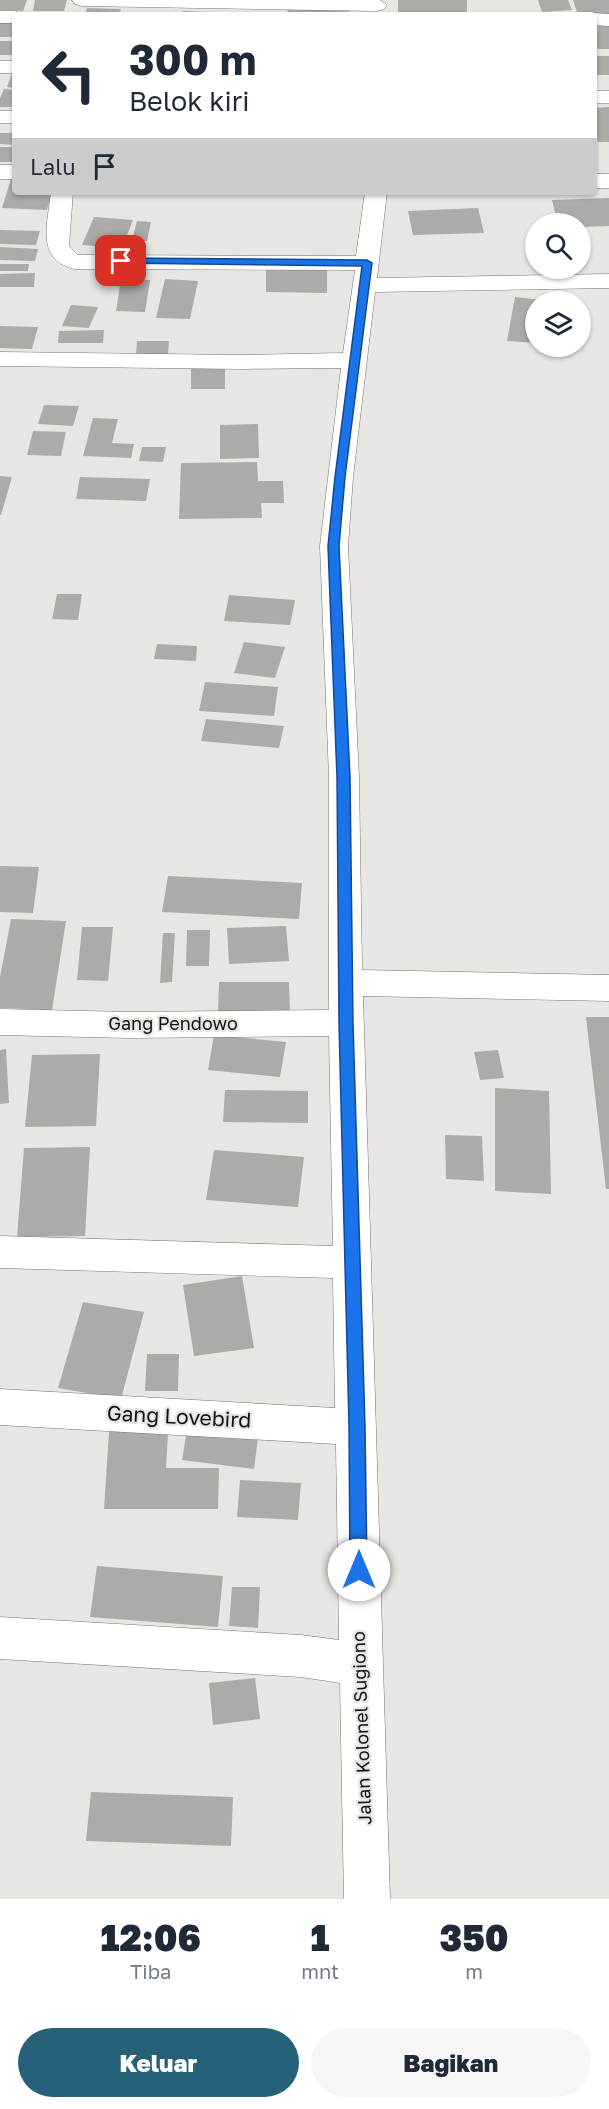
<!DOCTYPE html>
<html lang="id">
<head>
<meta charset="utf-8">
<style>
	:root { --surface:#fff; --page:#f6f6f7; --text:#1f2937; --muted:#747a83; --accent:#266079 }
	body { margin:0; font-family:"Golos Text",sans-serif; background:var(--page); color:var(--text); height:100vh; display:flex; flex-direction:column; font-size:22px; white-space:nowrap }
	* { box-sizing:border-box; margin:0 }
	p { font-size:20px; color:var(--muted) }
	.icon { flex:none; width:33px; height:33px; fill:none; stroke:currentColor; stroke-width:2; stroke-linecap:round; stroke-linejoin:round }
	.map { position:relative; height:1899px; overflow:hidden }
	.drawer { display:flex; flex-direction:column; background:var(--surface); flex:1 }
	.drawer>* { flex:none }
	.hud { position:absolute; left:12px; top:12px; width:585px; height:183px; border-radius:6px; box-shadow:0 2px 4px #0004; background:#fff; color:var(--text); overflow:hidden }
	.fabs { position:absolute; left:525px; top:213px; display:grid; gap:12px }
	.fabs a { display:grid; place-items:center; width:66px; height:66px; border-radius:50%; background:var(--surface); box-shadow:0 2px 4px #0004; font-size:30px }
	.pin { position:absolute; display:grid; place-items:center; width:51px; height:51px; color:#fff; margin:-26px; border-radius:12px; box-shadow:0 3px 9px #0006 }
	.me { position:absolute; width:66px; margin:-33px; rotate:0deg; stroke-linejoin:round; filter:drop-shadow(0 0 4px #0008) }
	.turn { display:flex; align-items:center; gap:21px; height:126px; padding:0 18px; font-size:27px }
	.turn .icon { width:78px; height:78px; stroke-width:2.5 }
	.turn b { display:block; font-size:42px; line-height:51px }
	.then { display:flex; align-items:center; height:57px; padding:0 18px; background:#0003; gap:12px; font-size:22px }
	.eta { display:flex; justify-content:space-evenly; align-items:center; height:102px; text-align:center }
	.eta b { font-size:36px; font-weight:800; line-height:42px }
	.primary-button { display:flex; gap:12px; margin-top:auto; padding:12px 18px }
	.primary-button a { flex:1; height:69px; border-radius:36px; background:var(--accent); color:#fff; font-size:24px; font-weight:800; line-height:69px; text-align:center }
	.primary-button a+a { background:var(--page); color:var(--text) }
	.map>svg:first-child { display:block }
	.building { fill:#adaba7 }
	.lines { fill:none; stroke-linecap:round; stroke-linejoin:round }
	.street-casing { stroke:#75736f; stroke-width:1 }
	.street { fill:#fff; fill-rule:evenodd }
	.route { fill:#1a73e8; stroke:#114b97; stroke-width:1.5 }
	.labels { text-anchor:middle; stroke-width:4.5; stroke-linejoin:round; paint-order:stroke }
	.street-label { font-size:18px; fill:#121110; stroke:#e8e6e2 }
	.near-street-label { font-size:21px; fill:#121110; stroke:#e8e6e2 }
</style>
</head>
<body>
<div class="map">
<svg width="609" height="1899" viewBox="0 0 609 1899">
	<rect width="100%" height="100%" fill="#e8e6e2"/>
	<path class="building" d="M 0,0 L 27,0 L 23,11 L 0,10 Z
		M 35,0 L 67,0 L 64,11 L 33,11 Z
		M 398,0 L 467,0 L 467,15 L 398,14 Z
		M 538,0 L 568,0 L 572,10 L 542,12 Z
		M 573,0 L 609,0 L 609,16 L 578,15 Z
		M 288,7 L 349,8 L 349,15 L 287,15 Z
		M 87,8 L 121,9 L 119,15 L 85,15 Z
		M 183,11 L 208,12 L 208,15 L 182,15 Z
		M 0,22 L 15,22 L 15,37 L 0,37 Z
		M 594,26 L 609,26 L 609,49 L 594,49 Z
		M 0,41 L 15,41 L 15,55 L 0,55 Z
		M 594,56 L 609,56 L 609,75 L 594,75 Z
		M 15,66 L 15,88 L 7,87 Z
		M 4,89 L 15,90 L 15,107 L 0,107 L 0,98 Z
		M 609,107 L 609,142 L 598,142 L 594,126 L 594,108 Z
		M 0,133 L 15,133 L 15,145 L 0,144 Z
		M 0,147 L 15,147 L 15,162 L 0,162 Z
		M 11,179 L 15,180 L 15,192 L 52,192 L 47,210 L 2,208 Z
		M 79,192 L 137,192 L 137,195 L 78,195 Z
		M 609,198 L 609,226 L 580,227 L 580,224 L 558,224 L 552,200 Z
		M 478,208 L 484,233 L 413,235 L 408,211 Z
		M 94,217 L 133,220 L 122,248 L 82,245 Z
		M 137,221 L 151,222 L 147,241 L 132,240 Z
		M 0,230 L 40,231 L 36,245 L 0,244 Z
		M 0,247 L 38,249 L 35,261 L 0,260 Z
		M 0,264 L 29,264 L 28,271 L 0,271 Z
		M 266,269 L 327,269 L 327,293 L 266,292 Z
		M 35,273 L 34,287 L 0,287 L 0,274 Z
		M 121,279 L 150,280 L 145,312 L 116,311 Z
		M 165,279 L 198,281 L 190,319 L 156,318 Z
		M 515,297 L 543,300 L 536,302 L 536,343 L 507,341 Z
		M 71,305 L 98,307 L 89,328 L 62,326 Z
		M 0,326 L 38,327 L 32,349 L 0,348 Z
		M 104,330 L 103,343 L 58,343 L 59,331 Z
		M 137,341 L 169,341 L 168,354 L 136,354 Z
		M 225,366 L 225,389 L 191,389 L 191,367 Z
		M 44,405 L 79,406 L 73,426 L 38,424 Z
		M 93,418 L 118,419 L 112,443 L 134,444 L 131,458 L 83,456 Z
		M 258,424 L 259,458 L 220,459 L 220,425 Z
		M 33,431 L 66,432 L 61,456 L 27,455 Z
		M 142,447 L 166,447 L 163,462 L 139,461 Z
		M 257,462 L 258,481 L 283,481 L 284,503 L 261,503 L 262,518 L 179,519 L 181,463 Z
		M 0,476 L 12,477 L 1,515 L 0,515 Z
		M 80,477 L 150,479 L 146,501 L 76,499 Z
		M 57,594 L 82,594 L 78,620 L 52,619 Z
		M 229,595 L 295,600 L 290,625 L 224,621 Z
		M 244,642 L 285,647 L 275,678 L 234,673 Z
		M 157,644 L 197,646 L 196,661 L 154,659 Z
		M 205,682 L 278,687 L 274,716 L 199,711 Z
		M 206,719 L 284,726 L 279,748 L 201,741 Z
		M 0,866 L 39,867 L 33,913 L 0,912 Z
		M 168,876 L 302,883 L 299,919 L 162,912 Z
		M 11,919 L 66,921 L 52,1010 L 0,1008 L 0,977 Z
		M 286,926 L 289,961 L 229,964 L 227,928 Z
		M 82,927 L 113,927 L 108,981 L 77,980 Z
		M 187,930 L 210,930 L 209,966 L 186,966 Z
		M 163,933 L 175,933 L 172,982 L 160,983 Z
		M 219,982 L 289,982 L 290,1014 L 218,1014 Z
		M 586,1017 L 609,1017 L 609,1189 L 606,1189 Z
		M 214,1035 L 286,1042 L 280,1077 L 208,1070 Z
		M 6,1049 L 9,1103 L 0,1104 L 0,1050 Z
		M 498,1050 L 504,1078 L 480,1080 L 474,1052 Z
		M 100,1054 L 96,1126 L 25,1127 L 32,1055 Z
		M 495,1088 L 549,1091 L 551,1194 L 495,1191 Z
		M 225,1090 L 308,1091 L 308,1123 L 223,1122 Z
		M 445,1135 L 482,1136 L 484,1181 L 446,1179 Z
		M 90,1147 L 85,1236 L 17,1237 L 24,1148 Z
		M 214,1150 L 304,1157 L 298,1207 L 206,1200 Z
		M 242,1276 L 254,1348 L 194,1356 L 183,1285 Z
		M 83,1302 L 144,1312 L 121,1399 L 58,1388 Z
		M 147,1354 L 179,1354 L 178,1391 L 145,1391 Z
		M 110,1417 L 169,1417 L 166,1468 L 219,1468 L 218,1509 L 104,1509 Z
		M 187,1430 L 258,1438 L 254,1469 L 182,1460 Z
		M 240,1480 L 301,1483 L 298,1520 L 237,1517 Z
		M 97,1566 L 223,1576 L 218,1627 L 90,1617 Z
		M 232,1587 L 260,1587 L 258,1628 L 229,1626 Z
		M 255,1678 L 260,1719 L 213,1725 L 209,1683 Z
		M 91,1792 L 233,1797 L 231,1846 L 86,1841 Z"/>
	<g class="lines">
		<g class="street-casing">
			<path id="street" d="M 72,0 L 380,0 L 387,5 L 384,9 L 377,11 L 82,6 L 75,4 Z
				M 0,11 L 15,11 L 23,15 L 15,15 L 15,23 L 0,23 Z
				M 594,13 L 609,14 L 609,26 L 594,25 L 594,15 L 587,15 Z
				M 0,61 L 15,61 L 15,73 L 0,73 Z
				M 594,91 L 609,91 L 609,103 L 594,103 Z
				M 0,111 L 15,111 L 15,123 L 0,123 Z
				M 0,165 L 15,165 L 15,179 L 0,179 Z
				M 594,174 L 609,174 L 609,188 L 594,188 Z
				M 51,192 L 73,192 L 69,246 L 78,255 L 356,256 L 365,192 L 387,192 L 377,278 L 609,274 L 609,288 L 375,292 L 353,477 L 348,546 L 359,777 L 362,970 L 609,975 L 609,1001 L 363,996 L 390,1899 L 344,1899 L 340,1683 L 301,1677 L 0,1659 L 0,1617 L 301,1635 L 339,1640 L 336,1444 L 0,1425 L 0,1389 L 335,1408 L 333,1278 L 0,1268 L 0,1236 L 333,1246 L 329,1036 L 129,1038 L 0,1035 L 0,1009 L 129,1012 L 329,1010 L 329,777 L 320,546 L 341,368 L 241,369 L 0,366 L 0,352 L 241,355 L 343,353 L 355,270 L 74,269 C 35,259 48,223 51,192 Z"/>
		</g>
		<use href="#street" class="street"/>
	</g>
	<path class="route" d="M 121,258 L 367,260 L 372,263 L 345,477 L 339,546 L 350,777 L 353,1023 L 365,1426 L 367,1570 L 365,1575 L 359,1578 L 353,1575 L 350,1570 L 349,1426 L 339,1023 L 337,777 L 328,546 L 335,477 L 362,266 L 118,263 L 117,261 Z"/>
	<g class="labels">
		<g class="street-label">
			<text x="173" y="1030">Gang Pendowo</text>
			<text transform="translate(362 1728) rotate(-92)" y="6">Jalan Kolonel Sugiono</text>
		</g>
		<g class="near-street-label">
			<text transform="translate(179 1417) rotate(3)" y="7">Gang Lovebird</text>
		</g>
	</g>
</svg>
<div class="fabs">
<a><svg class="icon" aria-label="search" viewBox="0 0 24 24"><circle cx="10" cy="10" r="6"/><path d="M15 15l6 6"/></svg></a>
<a><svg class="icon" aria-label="layers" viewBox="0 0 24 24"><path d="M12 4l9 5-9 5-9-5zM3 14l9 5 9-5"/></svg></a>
</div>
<div class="pin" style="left:121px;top:261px;background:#d93025"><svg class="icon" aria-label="arrive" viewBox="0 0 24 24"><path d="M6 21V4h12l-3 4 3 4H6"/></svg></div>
<svg class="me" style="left:359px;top:1570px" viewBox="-20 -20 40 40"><circle r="19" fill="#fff"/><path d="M0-13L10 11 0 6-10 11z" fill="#1a73e8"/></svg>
<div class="hud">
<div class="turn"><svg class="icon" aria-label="left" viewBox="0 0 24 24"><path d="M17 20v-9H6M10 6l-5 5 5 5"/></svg><div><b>300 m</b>Belok kiri</div></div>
<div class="then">Lalu<svg class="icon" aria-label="arrive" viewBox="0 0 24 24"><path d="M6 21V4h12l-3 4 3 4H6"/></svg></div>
</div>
</div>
<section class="drawer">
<div class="eta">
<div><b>12:06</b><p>Tiba</p></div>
<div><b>1</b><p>mnt</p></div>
<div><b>350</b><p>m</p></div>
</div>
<div class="primary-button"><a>Keluar</a><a>Bagikan</a></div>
</section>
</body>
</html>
